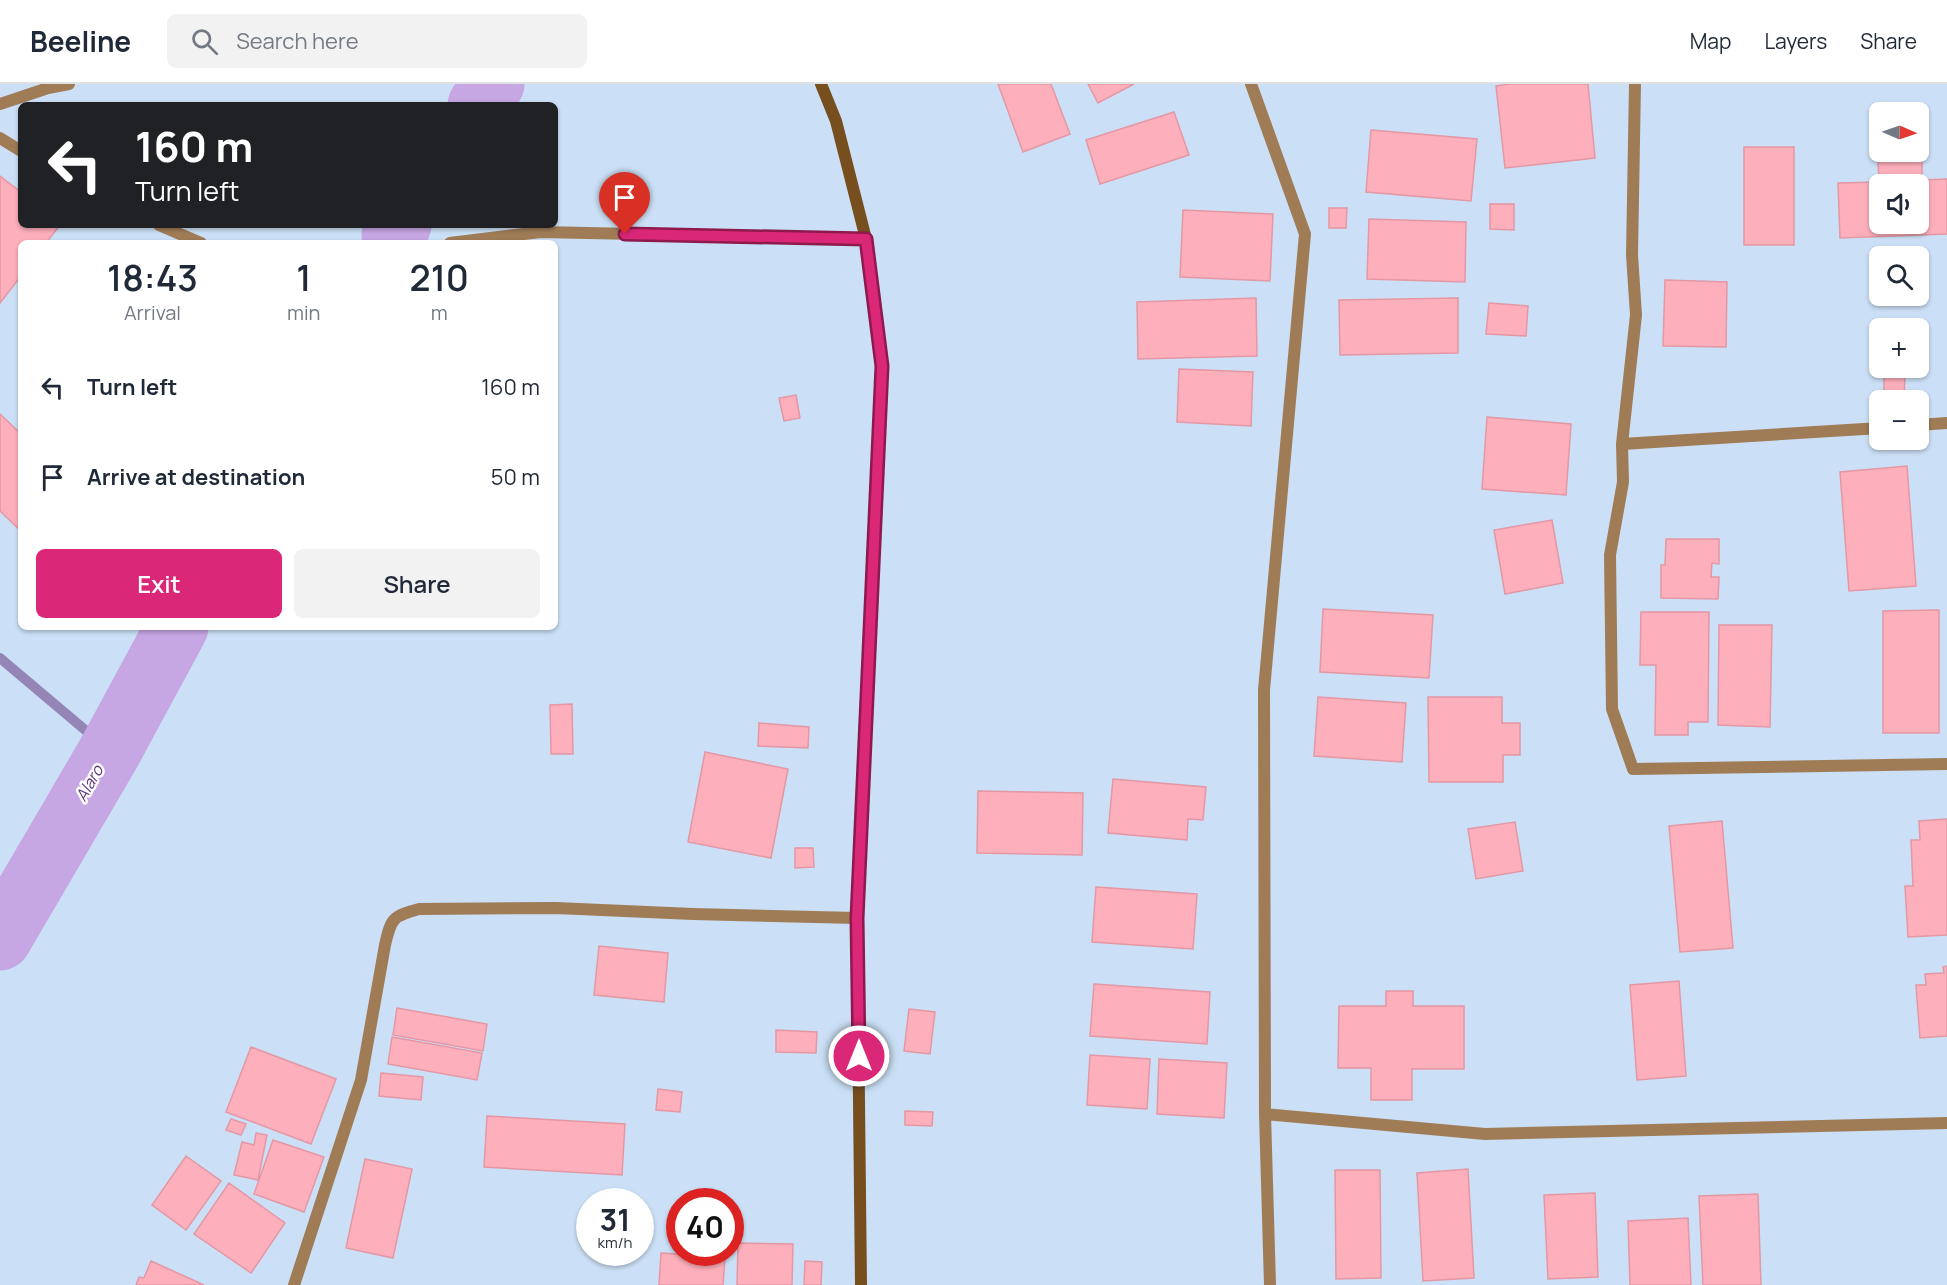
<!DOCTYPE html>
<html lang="en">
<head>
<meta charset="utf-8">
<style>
	:root { --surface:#fff; --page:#f2f2f3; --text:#1f2937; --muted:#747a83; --line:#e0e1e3; --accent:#db2777 }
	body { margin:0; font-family:Manrope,sans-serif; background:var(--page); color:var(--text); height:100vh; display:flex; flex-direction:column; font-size:22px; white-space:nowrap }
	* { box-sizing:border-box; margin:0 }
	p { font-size:20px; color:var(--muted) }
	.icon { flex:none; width:33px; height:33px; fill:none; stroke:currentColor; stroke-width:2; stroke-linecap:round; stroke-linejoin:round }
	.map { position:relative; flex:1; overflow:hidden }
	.sheet { position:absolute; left:18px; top:156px; width:540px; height:390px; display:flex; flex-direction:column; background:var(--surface); border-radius:9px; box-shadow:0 2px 4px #0004 }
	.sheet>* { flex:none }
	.guide { position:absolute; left:18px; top:18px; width:540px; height:126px; border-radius:9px; box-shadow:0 2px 4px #0004; background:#202124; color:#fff; overflow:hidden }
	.needle { width:39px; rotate:92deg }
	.tools { position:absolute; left:1869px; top:18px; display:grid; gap:12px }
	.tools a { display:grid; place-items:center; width:60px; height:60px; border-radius:9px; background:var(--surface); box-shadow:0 2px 4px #0004; font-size:30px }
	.speed { position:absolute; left:576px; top:1104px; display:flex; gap:12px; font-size:30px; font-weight:700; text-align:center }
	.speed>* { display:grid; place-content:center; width:78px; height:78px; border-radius:50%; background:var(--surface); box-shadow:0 2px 4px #0004; line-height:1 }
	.speed small { font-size:15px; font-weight:400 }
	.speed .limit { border:9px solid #d22; background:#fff; color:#111 }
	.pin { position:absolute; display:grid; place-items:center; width:51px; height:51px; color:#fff; margin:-62px -26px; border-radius:50% 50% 50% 0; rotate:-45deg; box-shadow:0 0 6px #0007 }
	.pin .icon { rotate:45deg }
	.me { position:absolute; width:66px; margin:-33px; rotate:0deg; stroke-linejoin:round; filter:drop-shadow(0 0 4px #0008) }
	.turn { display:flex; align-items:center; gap:21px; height:126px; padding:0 18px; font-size:27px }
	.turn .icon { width:78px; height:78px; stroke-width:2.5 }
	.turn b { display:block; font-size:42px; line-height:51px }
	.eta { display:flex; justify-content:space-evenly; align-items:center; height:102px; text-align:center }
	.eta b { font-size:36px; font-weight:600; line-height:42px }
	.primary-button { display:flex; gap:12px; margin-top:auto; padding:12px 18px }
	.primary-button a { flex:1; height:69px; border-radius:9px; background:var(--accent); color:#fff; font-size:24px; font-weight:600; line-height:69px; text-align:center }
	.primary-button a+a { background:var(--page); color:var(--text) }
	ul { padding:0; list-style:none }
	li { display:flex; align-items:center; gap:18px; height:90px; padding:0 18px }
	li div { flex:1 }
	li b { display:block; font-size:22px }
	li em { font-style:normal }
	header { display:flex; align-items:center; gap:36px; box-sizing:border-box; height:84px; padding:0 30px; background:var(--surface); border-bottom:2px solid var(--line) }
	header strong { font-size:28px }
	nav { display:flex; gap:33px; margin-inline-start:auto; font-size:21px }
	.search { width:420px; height:54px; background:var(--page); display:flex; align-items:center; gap:15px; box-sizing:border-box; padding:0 21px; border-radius:9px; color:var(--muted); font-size:22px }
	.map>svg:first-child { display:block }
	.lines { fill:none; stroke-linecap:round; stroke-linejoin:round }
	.stream { stroke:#9585b6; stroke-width:10 }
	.river { stroke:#c6a6e3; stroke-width:63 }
	.building { fill:#feafbc; stroke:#e497a4; stroke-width:1.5; fill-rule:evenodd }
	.street { stroke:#9f7c56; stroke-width:12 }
	.secondary { stroke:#774f1f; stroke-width:12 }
	.route-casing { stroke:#8e194d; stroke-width:15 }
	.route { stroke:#db2777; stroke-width:10 }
	.labels { text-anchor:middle; stroke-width:5; stroke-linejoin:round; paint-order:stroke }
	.water-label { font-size:16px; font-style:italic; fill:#593078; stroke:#fefefe }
</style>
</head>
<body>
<header>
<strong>Beeline</strong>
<div class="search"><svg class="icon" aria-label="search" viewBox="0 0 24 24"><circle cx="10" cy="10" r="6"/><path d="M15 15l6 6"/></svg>Search here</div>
<nav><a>Map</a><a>Layers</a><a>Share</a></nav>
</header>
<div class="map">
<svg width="1947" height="1201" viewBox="0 0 1947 1201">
	<rect width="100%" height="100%" fill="#cbe0f6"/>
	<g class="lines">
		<path class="stream" d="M 0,574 L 110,667"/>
		<path class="river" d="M 479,21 L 493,0
			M 393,151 L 400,141
			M 0,855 L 110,667 L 177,543"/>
	</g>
	<path class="building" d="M 998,0 L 1051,0 L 1070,50 L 1023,68 Z
		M 1088,0 L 1134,0 L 1098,19 Z
		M 1510,0 L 1588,0 L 1595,74 L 1505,84 L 1496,2 Z
		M 1174,28 L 1189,71 L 1100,100 L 1086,56 Z
		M 1371,46 L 1477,55 L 1471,117 L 1366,108 Z
		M 1744,63 L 1794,63 L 1794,161 L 1744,161 Z
		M 1922,75 L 1922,96 L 1947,95 L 1947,150 L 1840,154 L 1838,99 L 1879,98 L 1878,77 ZM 1880,100 L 1918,100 L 1918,140 L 1880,140 Z
		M 0,92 L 21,108 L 21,141 L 60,141 L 46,159 L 21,159 L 21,192 L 0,219 Z
		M 1490,120 L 1514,120 L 1514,146 L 1490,145 Z
		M 1329,124 L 1347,124 L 1346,144 L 1329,144 Z
		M 1183,126 L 1273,130 L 1270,197 L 1180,193 Z
		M 1369,135 L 1466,138 L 1465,198 L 1367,195 Z
		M 1665,196 L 1727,198 L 1726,263 L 1663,262 Z
		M 1256,214 L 1257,272 L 1138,275 L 1137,218 Z
		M 1458,214 L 1458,269 L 1340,271 L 1339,216 Z
		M 1489,219 L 1528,222 L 1526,252 L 1486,250 Z
		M 1179,285 L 1253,288 L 1251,342 L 1177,338 Z
		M 1884,291 L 1905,291 L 1904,316 L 1884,316 Z
		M 796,311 L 800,334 L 784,337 L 779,314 Z
		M 0,330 L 21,350 L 21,447 L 0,427 Z
		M 1487,333 L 1571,340 L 1566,411 L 1482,405 Z
		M 1907,382 L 1916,502 L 1849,507 L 1840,388 Z
		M 1552,436 L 1563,499 L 1505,510 L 1494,446 Z
		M 1666,455 L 1719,455 L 1719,480 L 1712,479 L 1711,493 L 1719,493 L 1718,515 L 1661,514 L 1661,481 L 1665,481 Z
		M 1323,525 L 1433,531 L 1429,594 L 1320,588 Z
		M 1939,526 L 1939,649 L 1883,649 L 1883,527 Z
		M 1641,528 L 1709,528 L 1708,638 L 1688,638 L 1688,651 L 1655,651 L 1656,581 L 1640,581 Z
		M 1719,541 L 1772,541 L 1770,643 L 1718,641 Z
		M 1318,613 L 1406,619 L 1402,678 L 1314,672 Z
		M 1428,613 L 1502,613 L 1502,639 L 1520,639 L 1520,671 L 1503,671 L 1503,698 L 1429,698 Z
		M 572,620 L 573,670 L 551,670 L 550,621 Z
		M 759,639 L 809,643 L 808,664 L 758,662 Z
		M 705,668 L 788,685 L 771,774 L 688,758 Z
		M 1113,695 L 1206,703 L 1203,736 L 1188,735 L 1187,756 L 1108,749 Z
		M 978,707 L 1083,709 L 1082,771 L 977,769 Z
		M 1947,735 L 1947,851 L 1908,853 L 1905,802 L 1913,802 L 1911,756 L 1920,756 L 1919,737 Z
		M 1722,737 L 1733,864 L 1680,868 L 1669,742 Z
		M 1515,738 L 1523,787 L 1476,795 L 1468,745 Z
		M 795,764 L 813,764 L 814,783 L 795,784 Z
		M 1096,803 L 1197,810 L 1193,865 L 1092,858 Z
		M 599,862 L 668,869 L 664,918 L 594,911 Z
		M 1947,882 L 1947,952 L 1920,954 L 1916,901 L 1926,901 L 1925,890 L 1944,889 L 1943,883 Z
		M 1679,897 L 1686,992 L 1637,996 L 1630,901 Z
		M 1094,900 L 1210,908 L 1207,960 L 1090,952 Z
		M 1386,907 L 1413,907 L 1413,922 L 1464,922 L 1464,985 L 1412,985 L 1412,1016 L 1371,1016 L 1371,984 L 1338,984 L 1339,922 L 1386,922 Z
		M 397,924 L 487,940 L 483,967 L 393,951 Z
		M 909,925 L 935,928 L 930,970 L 904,967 Z
		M 776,946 L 817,948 L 816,969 L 776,968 Z
		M 392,953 L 482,969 L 477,996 L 388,980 Z
		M 251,963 L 336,995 L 311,1060 L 226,1028 Z
		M 1090,971 L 1150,975 L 1147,1025 L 1087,1021 Z
		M 1159,975 L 1227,979 L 1224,1034 L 1157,1030 Z
		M 381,989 L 423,993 L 421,1016 L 379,1012 Z
		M 658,1005 L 682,1008 L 680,1028 L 656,1026 Z
		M 905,1027 L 933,1028 L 932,1042 L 905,1041 Z
		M 487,1032 L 625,1040 L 622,1091 L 484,1083 Z
		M 231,1035 L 246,1040 L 241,1051 L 226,1046 Z
		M 256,1049 L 267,1051 L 258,1096 L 234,1091 L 242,1058 L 254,1061 Z
		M 273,1056 L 324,1073 L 304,1128 L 254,1110 Z
		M 186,1072 L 221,1097 L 186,1146 L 152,1121 Z
		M 365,1075 L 412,1085 L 393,1174 L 346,1164 Z
		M 1468,1085 L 1474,1194 L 1423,1197 L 1417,1089 Z
		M 1335,1086 L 1380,1086 L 1381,1194 L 1336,1195 Z
		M 229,1099 L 285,1139 L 251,1189 L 194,1150 Z
		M 1595,1109 L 1598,1193 L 1548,1195 L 1544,1111 Z
		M 1758,1110 L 1761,1201 L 1703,1201 L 1699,1112 Z
		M 1688,1134 L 1691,1201 L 1630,1201 L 1628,1137 Z
		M 738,1159 L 793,1160 L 792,1201 L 737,1201 Z
		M 661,1169 L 725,1173 L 723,1201 L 659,1201 Z
		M 151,1177 L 204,1201 L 136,1201 L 139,1193 L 144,1194 Z
		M 805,1177 L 822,1178 L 821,1201 L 804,1201 Z"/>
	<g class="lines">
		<path class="street" d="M 1251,0 L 1305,150 L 1264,606 L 1265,1030 L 1270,1201
			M 1635,0 L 1632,171 L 1636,231 L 1622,360 L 1623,398 L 1610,471 L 1612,625 L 1633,685 L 1947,680
			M 0,20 L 48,4 L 69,0
			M 0,54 L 21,67
			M 159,141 L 201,159
			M 450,159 L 540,148 L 866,155
			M 1918,341 L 1947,339
			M 1622,360 L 1880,344
			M 1265,1030 L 1485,1050 L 1947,1039
			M 294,1201 L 361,996 L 385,861 C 391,834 393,832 419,825 L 556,824 L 693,830 L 857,834"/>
		<path class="secondary" d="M 821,0 L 836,37 L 866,155 L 882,281 L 857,834 L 861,1201"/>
	</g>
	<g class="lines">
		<g class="route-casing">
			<path id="route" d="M 625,150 L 866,155 L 882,282 L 857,834 L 859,972"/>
		</g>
		<use href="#route" class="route"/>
	</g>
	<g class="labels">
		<g class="water-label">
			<text transform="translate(89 699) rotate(-60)" y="6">Alaro</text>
		</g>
	</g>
</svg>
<div class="tools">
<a><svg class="needle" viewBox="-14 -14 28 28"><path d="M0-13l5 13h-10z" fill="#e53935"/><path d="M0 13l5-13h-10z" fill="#747a83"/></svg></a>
<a><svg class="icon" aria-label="sound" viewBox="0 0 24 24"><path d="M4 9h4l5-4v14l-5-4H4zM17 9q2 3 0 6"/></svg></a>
<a><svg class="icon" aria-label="search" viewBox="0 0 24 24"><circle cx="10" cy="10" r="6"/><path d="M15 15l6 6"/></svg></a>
<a>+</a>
<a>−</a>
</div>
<div class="speed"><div>31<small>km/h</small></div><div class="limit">40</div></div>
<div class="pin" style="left:625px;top:150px;background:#d93025"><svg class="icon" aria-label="arrive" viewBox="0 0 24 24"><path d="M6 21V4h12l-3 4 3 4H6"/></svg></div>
<svg class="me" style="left:859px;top:972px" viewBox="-20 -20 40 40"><circle r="17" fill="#db2777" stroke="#fff" stroke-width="3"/><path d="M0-11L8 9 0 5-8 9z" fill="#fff"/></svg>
<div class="guide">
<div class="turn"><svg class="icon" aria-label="left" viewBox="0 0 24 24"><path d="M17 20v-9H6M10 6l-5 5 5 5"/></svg><div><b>160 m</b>Turn left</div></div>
</div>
<section class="sheet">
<div class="eta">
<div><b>18:43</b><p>Arrival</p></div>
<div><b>1</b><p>min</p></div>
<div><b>210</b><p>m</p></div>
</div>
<ul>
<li><svg class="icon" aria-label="left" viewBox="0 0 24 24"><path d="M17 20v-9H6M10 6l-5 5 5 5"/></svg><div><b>Turn left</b></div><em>160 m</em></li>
<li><svg class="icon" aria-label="arrive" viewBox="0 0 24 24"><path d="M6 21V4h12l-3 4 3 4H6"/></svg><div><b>Arrive at destination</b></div><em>50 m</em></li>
</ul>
<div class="primary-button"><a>Exit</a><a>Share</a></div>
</section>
</div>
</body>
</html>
